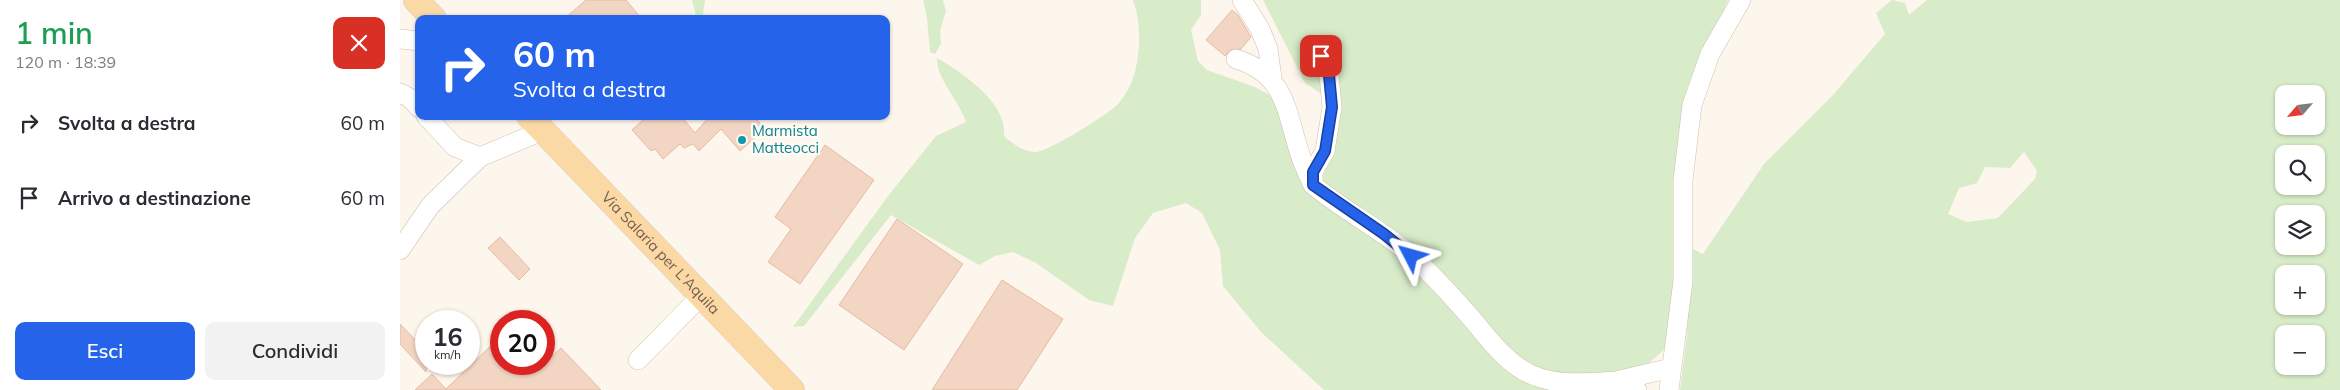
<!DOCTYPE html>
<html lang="it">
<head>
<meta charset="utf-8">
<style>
	:root { --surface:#fff; --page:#f2f2f3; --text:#2b2b33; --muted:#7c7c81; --accent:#2563eb }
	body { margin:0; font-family:Mulish,sans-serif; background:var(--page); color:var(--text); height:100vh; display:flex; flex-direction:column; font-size:19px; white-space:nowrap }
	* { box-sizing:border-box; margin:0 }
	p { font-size:16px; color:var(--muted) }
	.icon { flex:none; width:28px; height:28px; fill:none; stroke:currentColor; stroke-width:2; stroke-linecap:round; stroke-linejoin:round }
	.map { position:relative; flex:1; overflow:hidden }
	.panel { display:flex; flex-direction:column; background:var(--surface); width:400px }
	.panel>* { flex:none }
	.hud { position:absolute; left:15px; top:15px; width:475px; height:105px; border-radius:10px; box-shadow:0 1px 4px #0004; background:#2563eb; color:#fff; overflow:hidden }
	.needle { width:32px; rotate:242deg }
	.fabs { position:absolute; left:1875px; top:85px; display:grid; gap:10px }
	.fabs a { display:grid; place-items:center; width:50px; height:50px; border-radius:10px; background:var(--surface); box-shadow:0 1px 4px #0004; font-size:25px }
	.speed { position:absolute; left:15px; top:310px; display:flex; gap:10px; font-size:25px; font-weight:700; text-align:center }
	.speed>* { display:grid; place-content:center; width:65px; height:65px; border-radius:50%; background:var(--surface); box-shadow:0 1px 4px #0004; line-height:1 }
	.speed small { font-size:12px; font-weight:400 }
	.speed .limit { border:8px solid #d22; background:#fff; color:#111 }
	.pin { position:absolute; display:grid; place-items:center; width:42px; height:42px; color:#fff; margin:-21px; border-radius:10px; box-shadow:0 2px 8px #0006 }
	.me { position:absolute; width:55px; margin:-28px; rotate:309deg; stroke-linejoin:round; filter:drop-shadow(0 0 4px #0008) }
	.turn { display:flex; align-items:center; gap:18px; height:105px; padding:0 15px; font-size:22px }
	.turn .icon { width:65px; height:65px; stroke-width:2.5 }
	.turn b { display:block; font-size:35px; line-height:42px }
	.round { display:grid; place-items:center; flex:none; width:52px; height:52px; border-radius:10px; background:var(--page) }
	.overview { display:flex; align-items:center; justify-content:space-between; height:85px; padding:0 15px }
	h1 { font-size:30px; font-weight:600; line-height:38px; color:#1e9e55 }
	.action { display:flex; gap:10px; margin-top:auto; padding:10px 15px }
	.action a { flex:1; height:58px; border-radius:10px; background:var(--accent); color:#fff; font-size:20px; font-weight:600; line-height:58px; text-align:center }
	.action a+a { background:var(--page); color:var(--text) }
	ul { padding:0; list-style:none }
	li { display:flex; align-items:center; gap:15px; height:75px; padding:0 15px }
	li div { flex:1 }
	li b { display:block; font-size:19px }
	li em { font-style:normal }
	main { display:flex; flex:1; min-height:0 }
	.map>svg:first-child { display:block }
	.green { fill:#d8ecc9; fill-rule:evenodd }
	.building { fill:#f3d5c3; stroke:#e6bba3 }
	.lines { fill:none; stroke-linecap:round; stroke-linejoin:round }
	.minor-casing { stroke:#d1beb0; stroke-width:20 }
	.major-casing { stroke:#dad1cd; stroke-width:26 }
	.minor { stroke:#fff; stroke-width:19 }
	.major { stroke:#fbd9a5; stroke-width:25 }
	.route-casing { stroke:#184099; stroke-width:12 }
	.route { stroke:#2563eb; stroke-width:9 }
	.culture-dot { fill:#0f9aa8; stroke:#fffaf3; stroke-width:2 }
	.labels { text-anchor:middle; stroke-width:5; stroke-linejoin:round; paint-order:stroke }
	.culture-label { font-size:15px; fill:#0d838f; stroke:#fffaf3; text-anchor:start }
	.street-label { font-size:15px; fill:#7a5c4d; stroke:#fffaf3 }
</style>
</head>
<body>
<main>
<section class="panel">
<div class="overview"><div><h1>1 min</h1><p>120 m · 18:39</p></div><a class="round" style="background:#d93025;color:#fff"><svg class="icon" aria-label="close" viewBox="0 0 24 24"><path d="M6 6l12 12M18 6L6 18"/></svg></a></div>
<ul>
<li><svg class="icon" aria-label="right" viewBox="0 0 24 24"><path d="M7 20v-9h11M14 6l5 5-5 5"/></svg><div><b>Svolta a destra</b></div><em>60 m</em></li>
<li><svg class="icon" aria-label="arrive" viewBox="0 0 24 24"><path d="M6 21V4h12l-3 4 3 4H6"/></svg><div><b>Arrivo a destinazione</b></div><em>60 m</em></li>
</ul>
<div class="action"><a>Esci</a><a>Condividi</a></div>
</section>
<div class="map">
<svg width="1940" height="390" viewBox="0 0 1940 390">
	<rect width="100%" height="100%" fill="#fdf6ec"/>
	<path class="green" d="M 292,0 L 305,0 L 303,15 L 296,16 Z
		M 523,0 L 543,0 L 546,11 L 540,31 L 541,44 L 535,54 L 530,52 L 527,18 Z
		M 733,0 L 801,0 L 801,15 L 791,30 L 798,61 L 807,70 L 855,87 L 878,100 L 921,182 L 930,158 L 923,95 L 905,83 L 863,0 L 1328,0 L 1303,59 L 1278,294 L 1265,349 L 1243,368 L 1223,390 L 924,390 L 861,332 L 823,286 L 820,250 L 802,213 L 786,203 L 753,213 L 735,238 L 713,306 L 689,300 L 636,263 L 613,252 L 595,256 L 579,265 L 491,215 L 404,326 L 393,327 L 488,196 L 536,136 L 566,122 C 559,100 536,79 537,58 C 558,70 595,95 602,120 C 604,125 604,131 604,136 C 613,144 622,151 634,152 C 645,154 707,115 717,105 C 721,101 727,92 730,86 C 741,62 742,24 733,0 Z
		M 1492,0 L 1505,3 L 1509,15 L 1527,0 L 1940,0 L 1940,390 L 1280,390 L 1287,335 L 1291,248 L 1303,254 L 1364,164 L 1432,96 L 1485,34 L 1476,13 ZM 1884,94 L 1916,94 L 1916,126 L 1884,126 ZM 1624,152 L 1637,171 L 1635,179 L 1598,218 L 1567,222 L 1548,214 L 1559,188 L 1577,183 L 1585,167 L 1610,168 ZM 1884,154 L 1916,154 L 1916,186 L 1884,186 ZM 1884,214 L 1916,214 L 1916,246 L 1884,246 ZM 1884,274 L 1916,274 L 1916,306 L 1884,306 ZM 1884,334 L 1916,334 L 1916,366 L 1884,366 Z"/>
	<path class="building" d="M 186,0 L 226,0 L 242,19 L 164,19 Z
		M 832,10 L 838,15 L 851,37 L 841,49 L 830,50 L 825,56 L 806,40 Z
		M 247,116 L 281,116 L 295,133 L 310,116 L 354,116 L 365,129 L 340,151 L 321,129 L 299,151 L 293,144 L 284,148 L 280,144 L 263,159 L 255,149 L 251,151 L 232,130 Z
		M 425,145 L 474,180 L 400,284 L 368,262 L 391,229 L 375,217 Z
		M 497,219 L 563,264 L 504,350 L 439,305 Z
		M 100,237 L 130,269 L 119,280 L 88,248 Z
		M 602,280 L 663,319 L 617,390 L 532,390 Z
		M 0,324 L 26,351 L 26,372 L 0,344 Z
		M 101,336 L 101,364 L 144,364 L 161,348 L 201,390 L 15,390 L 32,374 L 46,389 Z"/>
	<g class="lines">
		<g class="minor-casing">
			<path id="minor" d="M 842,0 L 860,29 L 868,49 L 872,78
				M 0,39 L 19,41
				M 921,56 L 929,75 L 932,107 L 925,151 L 913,172 L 913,185 C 944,211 981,229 1012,256 C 1034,276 1053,297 1072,319 C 1089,339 1105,362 1130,374 C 1156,386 1188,383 1216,381
				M 836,59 C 889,75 886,116 902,160 C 905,168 909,177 913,185
				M 0,93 L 10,98 L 19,108
				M 26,116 L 55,147 L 80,157
				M 0,250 L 30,206 L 80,157 L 142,131
				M 238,360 L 302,295
				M 1237,390 L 1216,381 L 1271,368
				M 1269,390 L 1283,281 L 1283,180 L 1292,105 L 1310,54 L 1341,0"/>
		</g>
		<g class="major-casing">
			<g id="major">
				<path d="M 16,0 L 34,19"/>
				<path id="s1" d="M 129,116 L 392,390"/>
			</g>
		</g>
		<use href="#minor" class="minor"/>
		<use href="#major" class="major"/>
	</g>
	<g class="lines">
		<g class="route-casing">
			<path id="route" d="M 921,56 L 929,75 L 932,107 L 925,151 L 913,172 L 913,185 L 984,234 L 1011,256"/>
		</g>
		<use href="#route" class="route"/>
	</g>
	<circle class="culture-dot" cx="342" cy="140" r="5"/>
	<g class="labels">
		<g class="culture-label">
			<text x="352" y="136">Marmista<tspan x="352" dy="17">Matteocci</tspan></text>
		</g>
		<g class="street-label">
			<text dy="5" stroke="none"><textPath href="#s1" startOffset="190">Via Salaria per L'Aquila</textPath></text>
		</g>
	</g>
</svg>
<div class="fabs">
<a><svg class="needle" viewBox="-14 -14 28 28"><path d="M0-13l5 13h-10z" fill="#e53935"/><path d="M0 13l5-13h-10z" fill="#7c7c81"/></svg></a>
<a><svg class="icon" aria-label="search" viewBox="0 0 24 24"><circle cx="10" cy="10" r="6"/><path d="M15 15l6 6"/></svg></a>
<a><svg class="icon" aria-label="layers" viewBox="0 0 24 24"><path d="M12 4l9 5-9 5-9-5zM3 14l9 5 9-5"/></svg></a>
<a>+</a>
<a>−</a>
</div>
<div class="speed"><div>16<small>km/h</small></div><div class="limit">20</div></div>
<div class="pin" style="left:921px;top:56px;background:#d93025"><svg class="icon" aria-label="arrive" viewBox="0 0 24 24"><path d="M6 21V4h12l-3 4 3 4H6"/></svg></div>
<svg class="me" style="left:1011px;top:256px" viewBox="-20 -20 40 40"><path d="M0-17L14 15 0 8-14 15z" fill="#2563eb" stroke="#fff" stroke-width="4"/></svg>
<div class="hud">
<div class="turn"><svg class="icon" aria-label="right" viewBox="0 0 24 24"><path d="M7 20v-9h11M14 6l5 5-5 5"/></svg><div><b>60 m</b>Svolta a destra</div></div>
</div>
</div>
</main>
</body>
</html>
